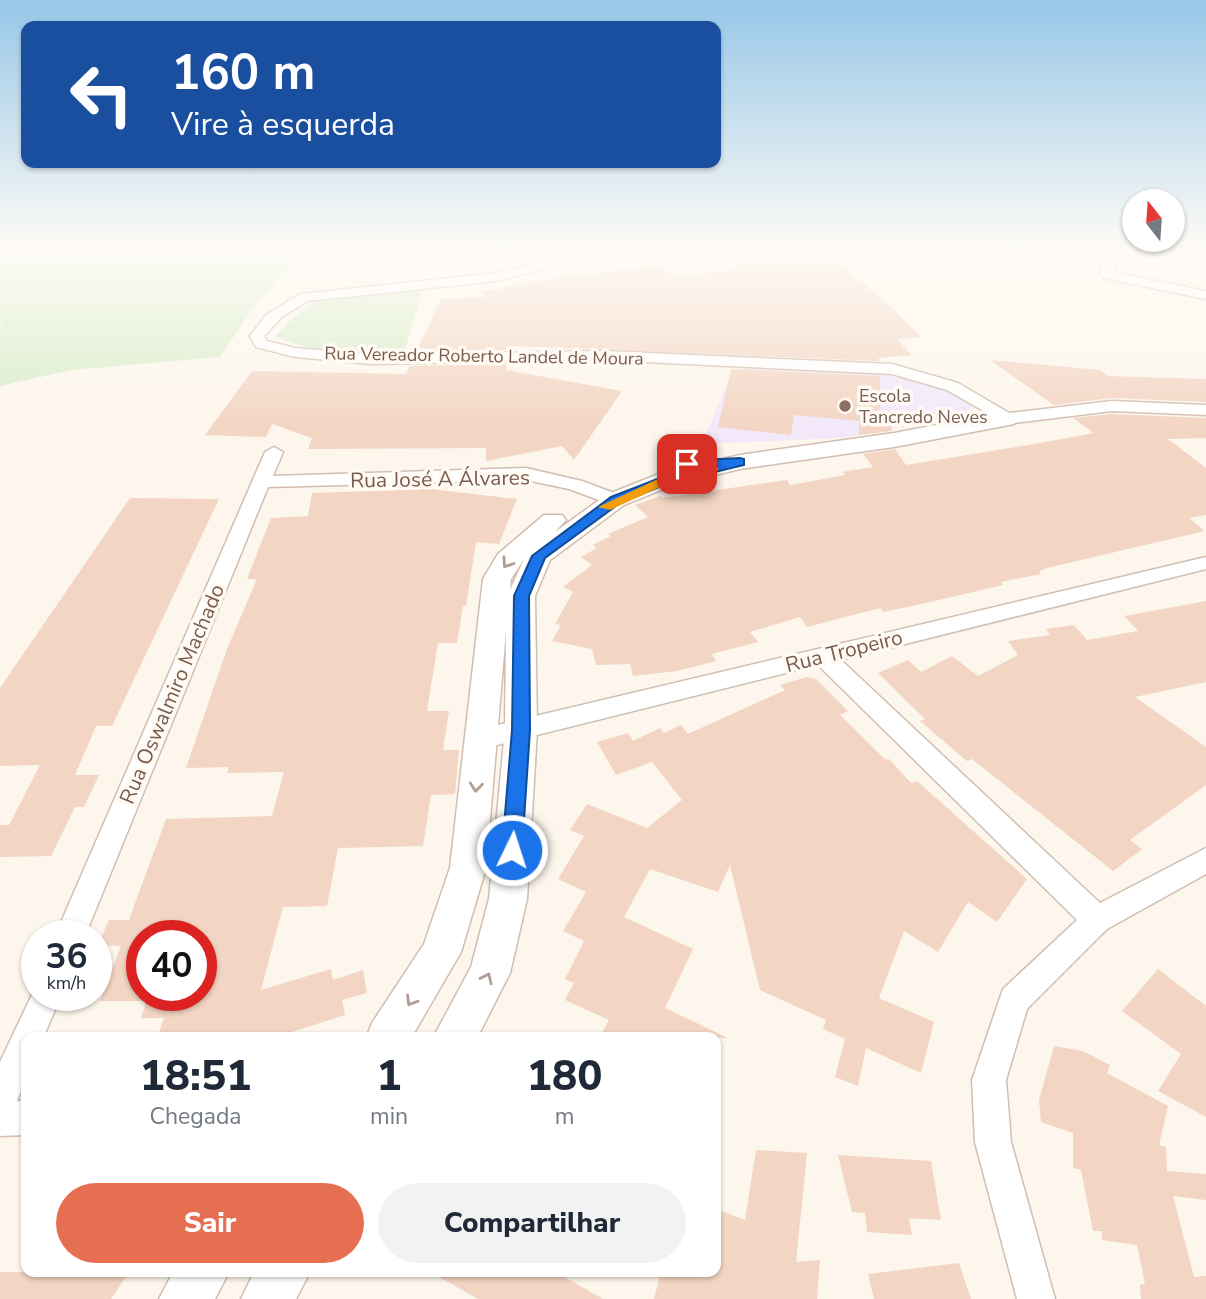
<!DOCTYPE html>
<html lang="pt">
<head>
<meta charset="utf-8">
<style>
	:root { --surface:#fff; --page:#f2f2f3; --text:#1f2937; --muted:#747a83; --accent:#e76f51 }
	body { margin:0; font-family:"Nunito Sans",sans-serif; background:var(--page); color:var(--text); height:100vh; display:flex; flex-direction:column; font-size:26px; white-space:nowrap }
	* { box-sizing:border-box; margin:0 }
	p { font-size:23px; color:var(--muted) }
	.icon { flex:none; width:38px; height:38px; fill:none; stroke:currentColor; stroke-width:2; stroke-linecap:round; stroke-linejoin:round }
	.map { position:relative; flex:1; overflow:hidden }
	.details { position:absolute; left:21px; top:1032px; width:700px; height:245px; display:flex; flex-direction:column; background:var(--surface); border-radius:14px; box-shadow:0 2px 5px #0004 }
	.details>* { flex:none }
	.hud { position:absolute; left:21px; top:21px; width:700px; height:147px; border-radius:14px; box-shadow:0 2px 5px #0004; background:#1a4fa0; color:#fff; overflow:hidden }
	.needle { width:46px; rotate:343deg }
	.buttons { position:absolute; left:1122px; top:189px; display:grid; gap:14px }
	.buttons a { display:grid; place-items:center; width:63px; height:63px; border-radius:50%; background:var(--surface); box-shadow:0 2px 5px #0004; font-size:35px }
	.speed { position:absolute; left:21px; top:920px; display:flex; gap:14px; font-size:35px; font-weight:700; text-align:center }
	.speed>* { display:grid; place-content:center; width:91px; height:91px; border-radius:50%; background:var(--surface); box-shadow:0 2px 5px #0004; line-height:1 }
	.speed small { font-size:18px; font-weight:400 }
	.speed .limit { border:10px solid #d22; background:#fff; color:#111 }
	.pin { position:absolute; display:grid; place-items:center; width:60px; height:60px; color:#fff; margin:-30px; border-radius:14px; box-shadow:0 4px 10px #0006 }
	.me { position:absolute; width:77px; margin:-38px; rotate:4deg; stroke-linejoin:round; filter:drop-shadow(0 0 5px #0008) }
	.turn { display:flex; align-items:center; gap:24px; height:147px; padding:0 35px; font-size:32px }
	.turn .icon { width:91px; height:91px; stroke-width:2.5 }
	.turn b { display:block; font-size:49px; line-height:60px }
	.eta { display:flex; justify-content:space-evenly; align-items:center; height:119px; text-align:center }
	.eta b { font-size:42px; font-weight:800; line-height:49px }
	.button { display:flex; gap:14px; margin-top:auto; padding:14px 35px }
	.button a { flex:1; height:80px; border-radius:42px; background:var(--accent); color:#fff; font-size:28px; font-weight:800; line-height:80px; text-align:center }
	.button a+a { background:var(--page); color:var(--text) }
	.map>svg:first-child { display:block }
	.education { fill:#f3e8fa }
	.green { fill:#d8ecc9 }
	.building { fill:#f3d5c3 }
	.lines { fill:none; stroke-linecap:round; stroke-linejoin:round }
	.minor-casing { stroke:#d1beb0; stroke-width:3 }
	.tertiary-casing { stroke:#d1beb0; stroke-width:3 }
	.minor { fill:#fff; fill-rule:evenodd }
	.tertiary { fill:#fff; fill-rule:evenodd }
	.oneway { stroke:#af9d94 }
	.route { fill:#1a73e8; stroke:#114b97; stroke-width:2 }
	.slow { fill:#f59e0b }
	.education-dot { fill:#8d6e63; stroke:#fffaf3; stroke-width:2.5 }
	.labels { text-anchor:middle; stroke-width:7; stroke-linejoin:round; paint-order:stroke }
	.far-street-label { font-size:18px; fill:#7a5c4d; stroke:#fffaf3 }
	.far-education-label { font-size:18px; fill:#785e54; stroke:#fffaf3; text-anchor:start }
	.street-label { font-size:21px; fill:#7a5c4d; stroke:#fffaf3 }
</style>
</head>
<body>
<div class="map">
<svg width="1206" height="1299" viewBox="0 0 1206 1299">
	<rect width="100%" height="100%" fill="#fdf6ec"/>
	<path class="education" d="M 733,369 L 904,374 L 972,400 L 971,413 L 842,438 L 702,444 Z"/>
	<path class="green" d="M 0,247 L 308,247 L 256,304 L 220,357 L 72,370 L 0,386 L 0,327 L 3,324 L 0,323 Z
		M 423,290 L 404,352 C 361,353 315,355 275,336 L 295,316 L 319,298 Z"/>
	<path class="building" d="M 736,247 L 820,247 L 882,299 L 921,337 L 897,339 L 911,355 L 879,358 L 879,361 L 509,346 L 509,350 L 416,352 L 441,299 L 487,297 L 481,292 L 554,278 L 658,266 L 674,276 L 743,269 L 739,264 L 758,262 Z
		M 990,360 L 1100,370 L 1108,376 L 1206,379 L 1206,402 L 1112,398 L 1054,405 Z
		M 507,364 L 506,370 L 622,391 L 574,460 L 562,446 L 486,461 L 486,448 L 308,449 L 312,438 L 272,424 L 266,437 L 205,435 L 252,371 L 406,374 L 410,366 Z
		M 731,369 L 880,376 L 880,411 L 892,412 L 892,431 L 859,435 L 859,421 L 794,415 L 791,435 L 718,427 Z
		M 1112,414 L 1206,418 L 1206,438 L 1168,439 L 1206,468 L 1206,515 L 1189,518 L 1205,531 L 1047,568 L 1039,571 L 1041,574 L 1001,582 L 1003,585 L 917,605 L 883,612 L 880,608 L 807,627 L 800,617 L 750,632 L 758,642 L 712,654 L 716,661 L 677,671 L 633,676 L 630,664 L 596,665 L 592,649 L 552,641 L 561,625 L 555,624 L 573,592 L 563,587 L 592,565 L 581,557 L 597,548 L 593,545 L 611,536 L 608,534 L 648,517 L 635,505 L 660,496 L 662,498 L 787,480 L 790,485 L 846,475 L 842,472 L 873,467 L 863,454 L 895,449 L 906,465 L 1029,445 L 1094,433 L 1073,418 Z
		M 431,489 L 517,499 L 499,544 L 476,542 L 466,606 L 463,606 L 457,643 L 438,643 L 427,711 L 449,711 L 443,750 L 459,750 L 455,794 L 431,795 L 423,846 L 338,848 L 327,906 L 283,907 L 261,990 L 331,969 L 333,980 L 363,970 L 367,993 L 342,1000 L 345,1015 L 273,1038 L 157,1038 L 164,1018 L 141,1018 L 148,996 L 201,996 L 201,936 L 142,936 L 142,1001 L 100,1001 L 121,946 L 98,945 L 109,920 L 129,920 L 166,819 L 272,816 L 284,772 L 227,773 L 229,767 L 186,768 L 227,649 L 257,579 L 247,579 L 271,518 L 308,516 L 312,493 Z
		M 130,498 L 219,499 L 112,726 L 96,726 L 75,775 L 99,775 L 84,807 L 75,807 L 51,856 L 0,857 L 0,825 L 9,825 L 40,765 L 0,766 L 0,688 Z
		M 1206,601 L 1206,682 L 1135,697 L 1206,747 L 1206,785 L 1130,840 L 1142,849 L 1113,871 L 972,759 L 967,761 L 920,721 L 925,719 L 878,673 L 908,660 L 921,672 L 952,656 L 978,676 L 1018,655 L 1008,641 L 1050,635 L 1046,629 L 1074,625 L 1087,640 L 1138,631 L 1124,616 Z
		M 807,677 L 816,679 L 848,711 L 840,715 L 886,760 L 889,759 L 911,783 L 917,781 L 1027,879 L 997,922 L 968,902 L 938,952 L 904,931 L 879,998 L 934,1022 L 921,1073 L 866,1048 L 858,1086 L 835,1077 L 845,1039 L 823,1029 L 826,1020 L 760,990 L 730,865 L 718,892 L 650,869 L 624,917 L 693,949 L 665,1008 L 728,1038 L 599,1038 L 609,1020 L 565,1000 L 574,983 L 565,979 L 584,941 L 563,931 L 586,892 L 558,879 L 584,836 L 570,830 L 587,804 L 647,828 L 682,800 L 652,762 L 616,775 L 597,742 L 628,733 L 633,741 L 660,728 L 664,733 L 681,725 L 688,734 L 785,690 L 780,685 Z
		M 1158,969 L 1206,1006 L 1206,1117 L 1158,1091 L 1181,1054 L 1122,1011 Z
		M 1054,1046 L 1083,1051 L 1110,1065 L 1107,1073 L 1168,1106 L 1159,1145 L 1166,1147 L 1167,1171 L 1206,1174 L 1206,1200 L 1173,1196 L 1194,1277 L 1206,1276 L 1206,1299 L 1141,1299 L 1140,1285 L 1145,1284 L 1137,1245 L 1102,1240 L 1102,1231 L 1093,1231 L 1081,1170 L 1073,1168 L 1073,1133 L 1041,1122 L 1039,1100 Z
		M 756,1150 L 807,1153 L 796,1262 L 820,1260 L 817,1299 L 654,1299 L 661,1272 L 716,1272 L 716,1209 L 745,1220 Z
		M 838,1155 L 931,1161 L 941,1220 L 909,1218 L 912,1235 L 867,1232 L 865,1213 L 852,1212 Z
		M 959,1263 L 971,1299 L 874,1299 L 868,1274 Z
		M 0,1272 L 129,1272 L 111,1299 L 0,1299 Z
		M 430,1272 L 556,1272 L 603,1299 L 478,1299 Z"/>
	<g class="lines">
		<g class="minor-casing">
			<path id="minor" d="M 608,247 L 630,247 L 496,281 L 308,301 L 283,316 L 264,336 L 267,341 L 295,348 L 371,355 L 604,351 L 892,364 L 958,383 L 1009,413 L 1112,401 L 1206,405 L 1206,415 L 1112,411 L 1006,424 L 947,390 L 892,374 L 604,360 L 371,364 L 295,357 L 256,347 L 250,336 L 266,315 L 300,294 L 496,273 Z
				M 1112,247 L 1124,247 L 1113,272 L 1206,291 L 1206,299 L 1103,278 L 1099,271 Z
				M 274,447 L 283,452 L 273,476 L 526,468 L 582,481 L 622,496 L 625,500 L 615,506 L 569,489 L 526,480 L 268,487 L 85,936 L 55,936 L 265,452 Z
				M 1206,557 L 1206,569 L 841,660 L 1100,903 L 1206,848 L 1206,874 L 1107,929 L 1027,1009 L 1006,1080 L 1011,1142 L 1055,1299 L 1017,1299 L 975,1142 L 972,1080 L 1003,989 L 1077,920 L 818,665 L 481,749 L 472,746 L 469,739 L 472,732 L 481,729 Z
				M 37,984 L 37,996 L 61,996 L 43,1038 L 26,1038 L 26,1079 L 17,1101 L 26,1101 L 26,1135 L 0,1136 L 0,1062 Z"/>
		</g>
		<g class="tertiary-casing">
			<path id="tertiary" d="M 1006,412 L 1017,419 L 1014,424 L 894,447 L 740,469 L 673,485 L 624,505 L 550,560 L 535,596 L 537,730 L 527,899 L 510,973 L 477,1038 L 433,1038 L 471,967 L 489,899 L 505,730 L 506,630 L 486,868 L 461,952 L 411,1038 L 366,1038 L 372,1023 L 424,944 L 450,868 L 483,579 L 498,554 L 544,515 L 562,515 L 566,520 L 555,532 L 606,495 L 656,475 L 740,455 L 894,433 ZM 524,559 L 510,590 L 511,579 Z
				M 173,1272 L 229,1272 L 215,1299 L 159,1299 Z
				M 254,1272 L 310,1272 L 296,1299 L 241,1299 Z"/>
		</g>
		<use href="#minor" class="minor"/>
		<use href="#tertiary" class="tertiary"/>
	</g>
	<defs><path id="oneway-chevron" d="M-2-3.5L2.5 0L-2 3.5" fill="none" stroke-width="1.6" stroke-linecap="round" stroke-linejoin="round" transform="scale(1.75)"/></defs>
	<g class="oneway">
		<use href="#oneway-chevron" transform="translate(507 563) rotate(124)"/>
		<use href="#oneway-chevron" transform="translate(476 787) rotate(96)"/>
		<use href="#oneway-chevron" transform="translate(487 978) rotate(-65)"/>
		<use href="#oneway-chevron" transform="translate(411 1001) rotate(121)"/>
	</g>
	<linearGradient id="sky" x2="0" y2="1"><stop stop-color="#97c7e8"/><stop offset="0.58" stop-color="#fefbf6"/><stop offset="1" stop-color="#fefbf6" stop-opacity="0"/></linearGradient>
	<rect width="1206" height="429" fill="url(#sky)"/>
	<path class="route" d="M 740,458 L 744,459 L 744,465 L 669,483 L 620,503 L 545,558 L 529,596 L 530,730 L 522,850 L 519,856 L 505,856 L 502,850 L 512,730 L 514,596 L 532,556 L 611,497 L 660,478 L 703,467 L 682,467 L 682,461 Z"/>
	<path class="slow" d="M 713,465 L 719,469 L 717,471 L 669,483 L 610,510 L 598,507 L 660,478 Z"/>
	<circle class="education-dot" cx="845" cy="406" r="7"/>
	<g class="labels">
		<g class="far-street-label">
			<text transform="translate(484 356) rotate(1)" y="6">Rua Vereador Roberto Landel de Moura</text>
		</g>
		<g class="far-education-label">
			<text x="859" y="402">Escola<tspan x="859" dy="21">Tancredo Neves</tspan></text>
		</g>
		<g class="street-label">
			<text transform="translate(440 479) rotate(-1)" y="7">Rua José A Álvares</text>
			<text transform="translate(844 651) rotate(-14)" y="7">Rua Tropeiro</text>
			<text transform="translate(172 694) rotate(-67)" y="7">Rua Oswalmiro Machado</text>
		</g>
	</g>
</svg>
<div class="buttons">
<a><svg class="needle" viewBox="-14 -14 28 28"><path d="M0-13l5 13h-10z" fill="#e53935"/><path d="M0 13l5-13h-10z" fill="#747a83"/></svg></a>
</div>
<div class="speed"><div>36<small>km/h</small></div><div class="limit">40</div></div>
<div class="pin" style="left:687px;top:464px;background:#d93025"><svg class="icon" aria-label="arrive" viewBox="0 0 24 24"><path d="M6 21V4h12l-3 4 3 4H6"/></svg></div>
<svg class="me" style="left:512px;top:850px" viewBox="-20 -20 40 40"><circle r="17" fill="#1a73e8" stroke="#fff" stroke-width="3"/><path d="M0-11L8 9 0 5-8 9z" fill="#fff"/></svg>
<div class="hud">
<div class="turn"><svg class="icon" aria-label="left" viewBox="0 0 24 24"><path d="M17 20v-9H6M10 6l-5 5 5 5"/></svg><div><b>160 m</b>Vire à esquerda</div></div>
</div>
<section class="details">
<div class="eta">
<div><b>18:51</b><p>Chegada</p></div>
<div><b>1</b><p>min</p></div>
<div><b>180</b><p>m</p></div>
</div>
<div class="button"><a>Sair</a><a>Compartilhar</a></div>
</section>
</div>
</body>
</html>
